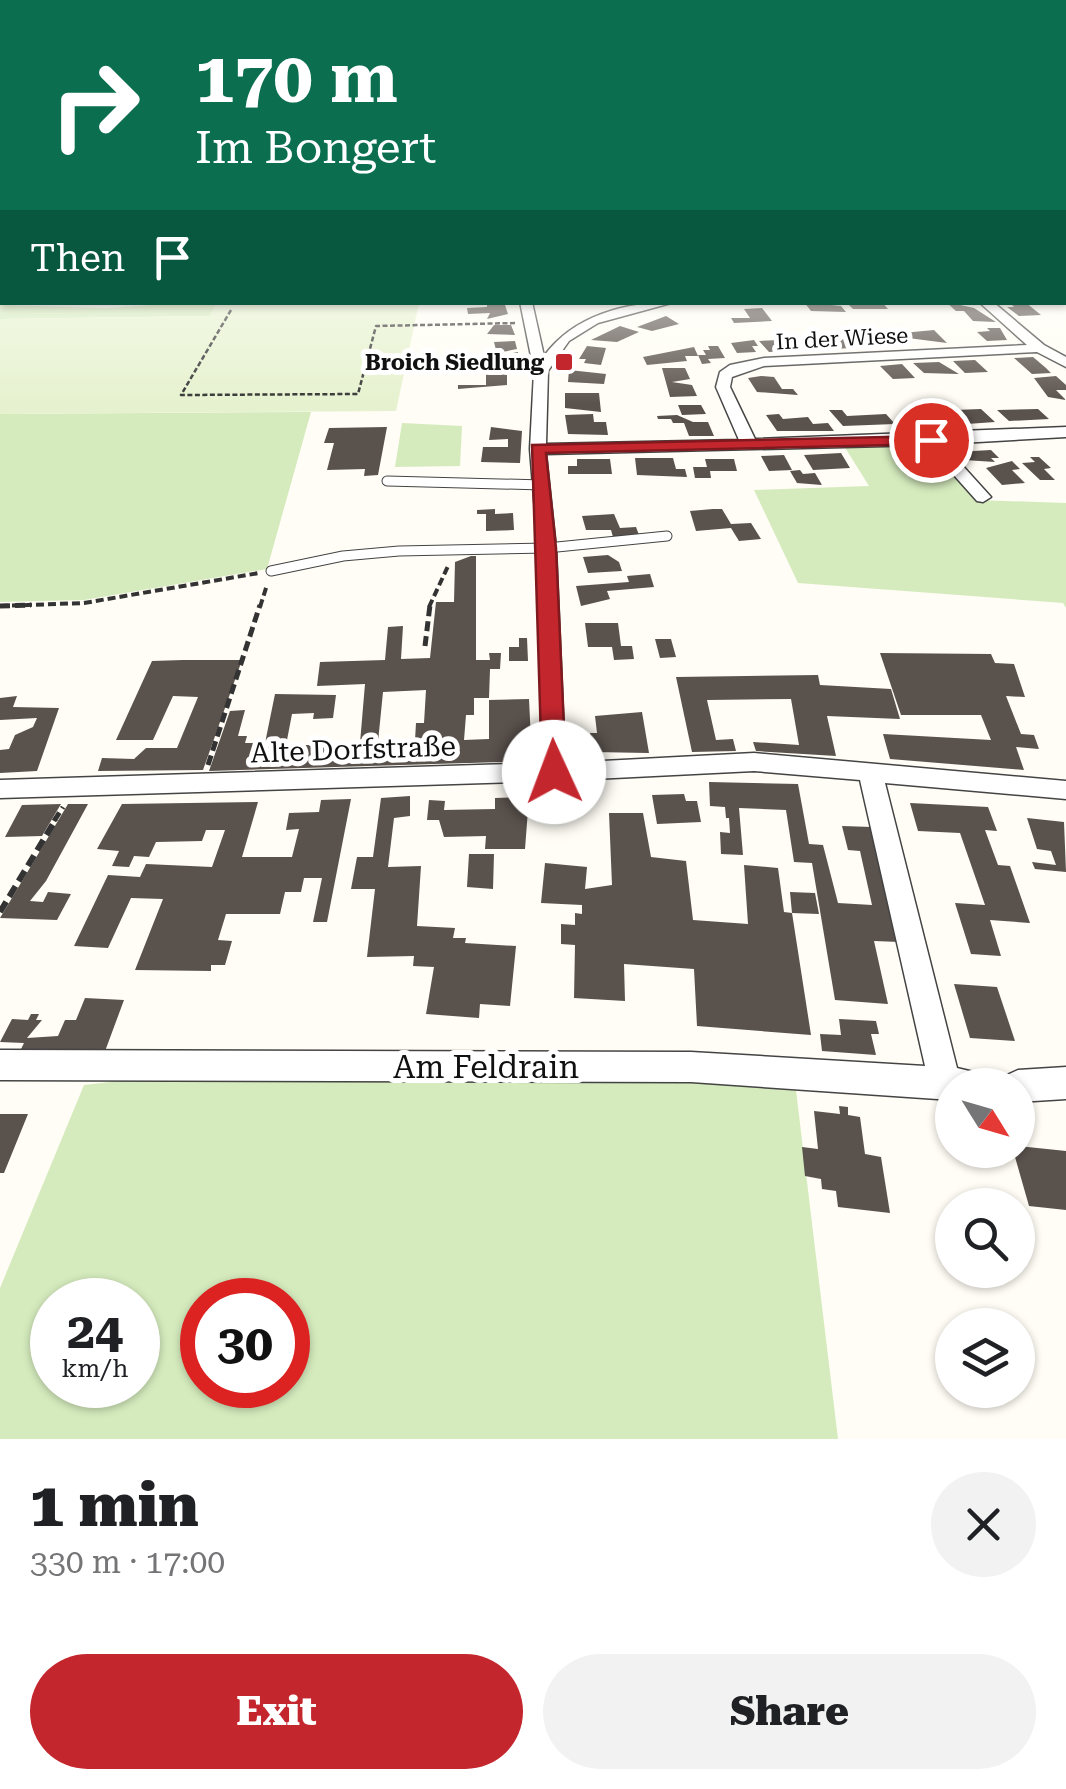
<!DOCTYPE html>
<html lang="en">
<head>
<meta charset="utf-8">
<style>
	:root { --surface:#fff; --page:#f2f2f2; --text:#202124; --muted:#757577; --accent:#c4262e }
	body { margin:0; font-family:"Roboto Serif",serif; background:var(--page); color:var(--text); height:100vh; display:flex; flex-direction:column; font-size:38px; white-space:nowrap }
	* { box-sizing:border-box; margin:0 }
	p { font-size:32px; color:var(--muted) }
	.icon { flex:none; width:55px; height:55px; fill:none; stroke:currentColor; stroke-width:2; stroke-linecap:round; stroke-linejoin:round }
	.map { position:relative; height:1439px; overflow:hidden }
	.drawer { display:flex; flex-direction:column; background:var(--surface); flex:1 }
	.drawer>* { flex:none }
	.guide { position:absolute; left:0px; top:0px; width:1068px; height:305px; box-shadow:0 2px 8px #0004; background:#0b6e4f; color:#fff; overflow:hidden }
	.needle { width:65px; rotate:127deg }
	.fabs { position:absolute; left:935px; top:1068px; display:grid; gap:20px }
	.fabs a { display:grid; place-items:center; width:100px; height:100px; border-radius:50%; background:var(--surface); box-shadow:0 2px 8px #0004; font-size:50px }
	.speed { position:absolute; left:30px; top:1278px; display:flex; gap:20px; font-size:50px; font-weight:700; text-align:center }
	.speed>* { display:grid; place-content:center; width:130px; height:130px; border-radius:50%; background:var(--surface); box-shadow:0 2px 8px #0004; line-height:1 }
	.speed small { font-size:25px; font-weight:400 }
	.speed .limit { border:15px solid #d22; background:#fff; color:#111 }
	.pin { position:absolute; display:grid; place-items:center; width:85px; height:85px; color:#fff; margin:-42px; border:5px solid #fff; border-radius:50%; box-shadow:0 2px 10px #0007 }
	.me { position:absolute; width:110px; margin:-55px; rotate:358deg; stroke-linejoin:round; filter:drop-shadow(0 0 8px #0008) }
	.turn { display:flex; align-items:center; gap:35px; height:210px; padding:0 30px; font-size:45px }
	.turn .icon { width:130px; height:130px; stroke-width:2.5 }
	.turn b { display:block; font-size:70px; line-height:85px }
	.then { display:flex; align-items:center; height:95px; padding:0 30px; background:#0003; gap:20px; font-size:38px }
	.round { display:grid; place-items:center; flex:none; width:105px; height:105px; border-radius:52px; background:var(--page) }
	.head { display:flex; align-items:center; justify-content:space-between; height:170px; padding:0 30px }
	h1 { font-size:60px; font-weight:800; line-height:75px }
	.action { display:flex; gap:20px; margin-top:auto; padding:20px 30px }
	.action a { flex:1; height:115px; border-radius:60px; background:var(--accent); color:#fff; font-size:40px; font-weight:800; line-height:115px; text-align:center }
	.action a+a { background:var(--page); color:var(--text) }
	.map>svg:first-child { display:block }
	.green { fill:#d5ebbd; fill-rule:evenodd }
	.pitch { fill:#e6f2cf }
	.building { fill:#5a524d; fill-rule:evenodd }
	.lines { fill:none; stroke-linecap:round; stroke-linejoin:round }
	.lane-casing { stroke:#444; stroke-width:11 }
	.street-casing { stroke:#444; stroke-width:3 }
	.secondary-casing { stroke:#333; stroke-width:2 }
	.path-far3 { stroke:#333; stroke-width:2.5; stroke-dasharray:5 2.5; stroke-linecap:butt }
	.path-far2 { stroke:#333; stroke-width:4; stroke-dasharray:8 4; stroke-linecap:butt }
	.path-far1 { stroke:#333; stroke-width:5; stroke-dasharray:10 5; stroke-linecap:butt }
	.path { stroke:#333; stroke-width:6; stroke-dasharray:12 6; stroke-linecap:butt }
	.lane { stroke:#fff; stroke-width:9 }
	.street { fill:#fff; fill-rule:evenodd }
	.secondary { fill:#fff6b0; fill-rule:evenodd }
	.route { fill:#c4262e; stroke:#7f191e; stroke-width:2.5 }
	.poi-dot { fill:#c4262e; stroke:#fff; stroke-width:4 }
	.labels { text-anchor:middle; stroke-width:10; stroke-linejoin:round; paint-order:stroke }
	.far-street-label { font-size:22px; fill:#111; stroke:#fff }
	.far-poi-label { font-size:22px; font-weight:bold; fill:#111; stroke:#fff; text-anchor:end }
	.street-label { font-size:28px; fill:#111; stroke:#fff }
	.near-street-label { font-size:32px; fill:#111; stroke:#fff }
</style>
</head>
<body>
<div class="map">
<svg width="1066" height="1439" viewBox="0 0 1066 1439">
	<rect width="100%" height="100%" fill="#fffdf5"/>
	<path class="green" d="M 183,303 L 217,303 L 210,316 L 0,319 L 0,305 L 106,308 Z
		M 311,412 L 267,569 L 84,600 L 0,602 L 0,414 Z
		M 402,423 L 462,426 L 460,466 L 395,467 Z
		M 844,446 L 930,446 L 976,500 L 1066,503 L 1066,608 L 1063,603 L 798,583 L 754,490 L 869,486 Z
		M 155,1077 L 795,1082 L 838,1439 L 0,1439 L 0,1288 L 84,1085 ZM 52,1300 L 138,1300 L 138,1385 L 52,1385 ZM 202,1300 L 288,1300 L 288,1385 L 202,1385 Z"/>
	<path class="pitch" d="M 217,303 L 419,303 L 396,411 L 0,414 L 0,319 L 209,316 Z"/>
	<path class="building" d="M 487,302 L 504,302 L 508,314 L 487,319 L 490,313 L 468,314 L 467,308 L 487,307 Z
		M 804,302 L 841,306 L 846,312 L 811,311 Z
		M 846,302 L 882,302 L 888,309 L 853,309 Z
		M 946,302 L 974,308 L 996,322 L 973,321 L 964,311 L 956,311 Z
		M 1009,302 L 1025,302 L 1041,315 L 1019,316 L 1007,307 L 1014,307 Z
		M 762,308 L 772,321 L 734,323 L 731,318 L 750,318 L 744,309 Z
		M 666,316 L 679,324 L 652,331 L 637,327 Z
		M 494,325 L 511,325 L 515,335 L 487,334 Z
		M 620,326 L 639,332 L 617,342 L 591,340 Z
		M 987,328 L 1000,328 L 1007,340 L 987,341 L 977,332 L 990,331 Z
		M 934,330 L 947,343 L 908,338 L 900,340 L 905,345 L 880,346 L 871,336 Z
		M 852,334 L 867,347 L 834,349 L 826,340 Z
		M 776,337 L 791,337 L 796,342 L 816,339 L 823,348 L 801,350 L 797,343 L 783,344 L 788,351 L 769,352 L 759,341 L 779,340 Z
		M 754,340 L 758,346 L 752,346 L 756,352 L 737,353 L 731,343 Z
		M 515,341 L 517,349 L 488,355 L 487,351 L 496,350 L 494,342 Z
		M 587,346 L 606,348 L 601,365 L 584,363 L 586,359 L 579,359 Z
		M 708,346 L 718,346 L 725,358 L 708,359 L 711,363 L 702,364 L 698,355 L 706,355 L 703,350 L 710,350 Z
		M 694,347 L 698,356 L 685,356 L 687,361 L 647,365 L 643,357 Z
		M 518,352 L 518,367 L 491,367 L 492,357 Z
		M 1033,357 L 1046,368 L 1051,373 L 1032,374 L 1014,358 Z
		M 975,360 L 988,372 L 965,373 L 953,361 Z
		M 939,362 L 959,374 L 924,373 L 913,363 Z
		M 902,364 L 915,378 L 893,379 L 880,366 Z
		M 662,368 L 685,368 L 690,379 L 672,382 L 692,385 L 697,396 L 670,397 Z
		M 569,370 L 606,374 L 604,384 L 568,382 Z
		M 486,373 L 507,373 L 507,385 L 458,389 L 458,385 L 486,385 Z
		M 761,376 L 774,377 L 782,389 L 793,389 L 798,395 L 757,392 L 748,378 Z
		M 1056,376 L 1066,385 L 1066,390 L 1056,390 L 1066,400 L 1048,397 L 1034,378 Z
		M 565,393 L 599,393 L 601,412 L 565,408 Z
		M 678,405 L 701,405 L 706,414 L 682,415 Z
		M 951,406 L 955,410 L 981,409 L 995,422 L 967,424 L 959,415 L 946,416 L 950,421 L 943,421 L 947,425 L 925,426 L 915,415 L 936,414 L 933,411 L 940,410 L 937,407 Z
		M 1038,409 L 1049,419 L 1009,421 L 997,410 Z
		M 829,410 L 842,410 L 847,416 L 886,414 L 895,424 L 843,426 Z
		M 593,414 L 594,422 L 606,422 L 608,435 L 568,434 L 565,415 Z
		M 779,414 L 783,419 L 808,417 L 813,424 L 828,423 L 834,431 L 777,431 L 766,415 Z
		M 677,415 L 693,422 L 708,422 L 714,436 L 689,436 L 684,423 L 673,423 L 671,419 L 658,419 L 657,416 Z
		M 387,427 L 378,475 L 364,476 L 365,469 L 327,470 L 334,443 L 324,443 L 329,428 Z
		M 491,427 L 522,431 L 520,463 L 481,462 L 483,447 L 508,447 L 508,439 L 489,440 Z
		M 991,450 L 999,458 L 991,458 L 995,462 L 964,460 L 956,452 Z
		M 841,453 L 850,468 L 813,470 L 804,455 Z
		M 784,455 L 792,470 L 769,471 L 761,456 Z
		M 1030,457 L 1039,457 L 1051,468 L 1044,469 L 1055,480 L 1040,480 L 1022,463 L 1035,462 Z
		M 635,458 L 673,458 L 676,469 L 685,469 L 687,477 L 637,475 Z
		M 577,459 L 610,459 L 612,474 L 568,474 L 568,466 L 577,466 Z
		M 705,459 L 734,459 L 737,471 L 710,471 L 711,478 L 695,478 L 693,467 L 707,467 Z
		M 1012,461 L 1020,469 L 1012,470 L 1025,483 L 1002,485 L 986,468 Z
		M 800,470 L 803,474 L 815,473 L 822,485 L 797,483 L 790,471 Z
		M 495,509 L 495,514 L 513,513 L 514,530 L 486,531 L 486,514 L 477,514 L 477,510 Z
		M 713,509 L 722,509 L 731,524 L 751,523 L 761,539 L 739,541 L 731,528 L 696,531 L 690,511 Z
		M 614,514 L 620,528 L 636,527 L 639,535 L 613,537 L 611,530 L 586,530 L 582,516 Z
		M 608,555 L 619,562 L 622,571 L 588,573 L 583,557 Z
		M 471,556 L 476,556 L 476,660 L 490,660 L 489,653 L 501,653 L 500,669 L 490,669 L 489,698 L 474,698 L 474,715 L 466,715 L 464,740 L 489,739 L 489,700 L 529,699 L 532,761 L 209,771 L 230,711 L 245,710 L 238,736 L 247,736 L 245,743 L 265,743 L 275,694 L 336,695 L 333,718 L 313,719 L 314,713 L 292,714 L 287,740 L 283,740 L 282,746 L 360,743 L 365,684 L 317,686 L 320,662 L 385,660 L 388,627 L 403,626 L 401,659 L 430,658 L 436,602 L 454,602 L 455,562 ZM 426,690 L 424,723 L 416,723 L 415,740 L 378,742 L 383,692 Z
		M 650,574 L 654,587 L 607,591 L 610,599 L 581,606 L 576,586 L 629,582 L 627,576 Z
		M 585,623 L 618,623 L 621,646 L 632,646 L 634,659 L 614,660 L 612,647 L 588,647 Z
		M 519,638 L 527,638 L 528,661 L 509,661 L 509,647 L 519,647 Z
		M 655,639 L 671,639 L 676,657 L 660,658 Z
		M 880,653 L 991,654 L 995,663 L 1014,664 L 1025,697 L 1006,696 L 1021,734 L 1034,735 L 1039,749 L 1016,747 L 1024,770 L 890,759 L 883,734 L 991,740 L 981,715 L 901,715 Z
		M 183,660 L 242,660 L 203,770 L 98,771 L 102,758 L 134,759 L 146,748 L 177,748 L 198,697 L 173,696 L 153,740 L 116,740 L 152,661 Z
		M 818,675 L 820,685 L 891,689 L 900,719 L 827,716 L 836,756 L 756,751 L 753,742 L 799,745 L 791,699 L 707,700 L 716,740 L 733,739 L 736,751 L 692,752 L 676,677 Z
		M 17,696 L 13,707 L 59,708 L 37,771 L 0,773 L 0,750 L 9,749 L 15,735 L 33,727 L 37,718 L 0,720 L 0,698 Z
		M 642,712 L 649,753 L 592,752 L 590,733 L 597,733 L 595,716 Z
		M 709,782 L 798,784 L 809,844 L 823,845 L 838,903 L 872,905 L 860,851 L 848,850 L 842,826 L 872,827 L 900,942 L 874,941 L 888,1004 L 835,1000 L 812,863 L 794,862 L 786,810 L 739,808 L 743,855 L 721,854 L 720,832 L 730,833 L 729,818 L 726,818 L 725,807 L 710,806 Z
		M 684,794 L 686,801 L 697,801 L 701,822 L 657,824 L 652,795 Z
		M 410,796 L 410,816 L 394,818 L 388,867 L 421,866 L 417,926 L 455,928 L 453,938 L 466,938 L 465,943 L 516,946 L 510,1006 L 480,1004 L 479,1018 L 426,1014 L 434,967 L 413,966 L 414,956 L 367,957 L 375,889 L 351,889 L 357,857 L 373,857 L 381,798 Z
		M 529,797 L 525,849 L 485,849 L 486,836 L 444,837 L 439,820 L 427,820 L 429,800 L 445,801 L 444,810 L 495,809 L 495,798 Z
		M 351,799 L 327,922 L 313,922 L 322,878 L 304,878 L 301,892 L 285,892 L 280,914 L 226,914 L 218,940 L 232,941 L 225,965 L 211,965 L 211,971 L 135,970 L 163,899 L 131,898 L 108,948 L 74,946 L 108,875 L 140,877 L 146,864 L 212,867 L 225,830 L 206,830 L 202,841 L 156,842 L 149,857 L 134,856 L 129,867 L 112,866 L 119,851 L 97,849 L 122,804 L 258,802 L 242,857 L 292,857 L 299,829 L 286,830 L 289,813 L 319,812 L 321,800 Z
		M 910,803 L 988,807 L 997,831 L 985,830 L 998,865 L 1010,866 L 1030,923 L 990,920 L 1001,956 L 971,954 L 955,903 L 985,905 L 960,833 L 918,831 Z
		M 61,804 L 42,836 L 5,837 L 22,805 Z
		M 68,804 L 88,804 L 46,881 L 30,901 L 43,902 L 48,892 L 71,894 L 57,920 L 0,918 Z
		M 609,813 L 643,813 L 651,857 L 686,861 L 693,920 L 748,924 L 744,865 L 778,868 L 784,912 L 792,913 L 790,892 L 815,893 L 819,914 L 792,913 L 811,1035 L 697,1026 L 694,969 L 624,964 L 625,1001 L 574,998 L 575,945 L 561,944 L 561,924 L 575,925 L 575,913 L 582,914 L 582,905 L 541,903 L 545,863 L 587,867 L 585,889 L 612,885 Z
		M 1027,818 L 1064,822 L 1066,872 L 1035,869 L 1032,862 L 1056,865 L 1051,851 L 1037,849 Z
		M 469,854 L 494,854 L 493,889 L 467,887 Z
		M 954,984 L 997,987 L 1015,1041 L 970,1038 Z
		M 85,998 L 124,1000 L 104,1054 L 17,1057 L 24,1043 L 0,1042 L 12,1019 L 28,1020 L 31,1014 L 39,1014 L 36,1020 L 42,1020 L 27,1038 L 58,1036 L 65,1020 L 76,1020 Z
		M 839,1019 L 876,1021 L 879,1034 L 871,1034 L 876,1055 L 822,1051 L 820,1034 L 841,1035 Z
		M 839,1106 L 848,1107 L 848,1115 L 860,1117 L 865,1154 L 881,1157 L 890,1213 L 838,1207 L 836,1191 L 822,1189 L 821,1179 L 805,1176 L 802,1147 L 818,1149 L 814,1111 L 840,1114 Z
		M 0,1114 L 28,1114 L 4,1173 L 0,1173 Z
		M 1018,1146 L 1066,1151 L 1066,1210 L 1029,1206 L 1013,1150 Z"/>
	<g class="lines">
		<g class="lane-casing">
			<path id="lane" d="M 387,481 L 543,485
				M 271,571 L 343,556 L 399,551 L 547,548 L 667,536"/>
		</g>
		<g class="street-casing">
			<path id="street" d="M 1065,282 L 1066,282 L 1066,288 L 1065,288 Z
				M 520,302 L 532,302 L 544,356 C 574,315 626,302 675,302 L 598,323 L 569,341 L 548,371 L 546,444 L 739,440 L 716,387 L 720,372 L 730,365 L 764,358 L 1027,345 L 979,302 L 993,302 L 1044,345 L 1066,357 L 1066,367 L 1037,352 L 764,366 L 732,377 L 730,387 L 755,439 L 1066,427 L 1066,437 L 943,444 L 991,497 L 983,502 L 977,501 L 927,445 L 546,454 L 556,548 L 565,763 L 754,753 L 1066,781 L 1066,799 L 885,783 L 957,1068 L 982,1074 L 987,1085 L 952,1085 L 952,1100 L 691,1082 L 0,1080 L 0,1050 L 691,1052 L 925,1066 L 860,780 L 754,771 L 554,781 L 0,798 L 0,780 L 542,763 L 538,548 L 530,449 L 534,371 Z
				M 1066,1067 L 1066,1099 L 1018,1102 L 1018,1085 L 1003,1085 L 1007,1075 L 1018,1070 Z"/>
		</g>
		<g class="secondary-casing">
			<path id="secondary" d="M 1065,222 L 1066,222 L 1066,230 L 1065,230 Z
				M 0,267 L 2,268 L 2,276 L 0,277 Z"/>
		</g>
		<path class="path-far3" d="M 231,310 L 181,395 L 358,394 L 376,326 L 516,323"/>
		<path class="path-far2" d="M 0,606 L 84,603 L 259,573
			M 260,607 L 267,585
			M 429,607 L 449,564"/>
		<path class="path-far1" d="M 0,606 L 31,605
			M 425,646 L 430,605
			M 208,765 L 260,605
			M 54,821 L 63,807"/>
		<path class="path" d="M 0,912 L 56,819"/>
		<use href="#lane" class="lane"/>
		<use href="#street" class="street"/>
		<use href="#secondary" class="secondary"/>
	</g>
	<linearGradient id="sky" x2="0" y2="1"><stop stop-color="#95c6ee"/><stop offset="0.5" stop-color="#fffefa"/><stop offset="1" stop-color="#fffefa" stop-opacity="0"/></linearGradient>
	<rect width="1066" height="404" fill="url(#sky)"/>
	<path class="route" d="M 931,436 L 937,437 L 937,444 L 546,453 L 556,548 L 566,772 L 563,779 L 545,779 L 542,772 L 532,445 Z"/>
	<rect class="poi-dot" x="554" y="352" width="20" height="20" rx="5"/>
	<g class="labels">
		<g class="far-street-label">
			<text transform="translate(842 338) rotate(-3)" y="8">In der Wiese</text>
		</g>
		<g class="far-poi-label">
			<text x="544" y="370">Broich Siedlung</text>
		</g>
		<g class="street-label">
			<text transform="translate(353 749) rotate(-2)" y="10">Alte Dorfstraße</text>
		</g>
		<g class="near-street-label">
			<text x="486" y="1078">Am Feldrain</text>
		</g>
	</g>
</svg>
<div class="fabs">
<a><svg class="needle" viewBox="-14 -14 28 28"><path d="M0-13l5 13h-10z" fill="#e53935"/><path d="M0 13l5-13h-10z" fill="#757577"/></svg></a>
<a><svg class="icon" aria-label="search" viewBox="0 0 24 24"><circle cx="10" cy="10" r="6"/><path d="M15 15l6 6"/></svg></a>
<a><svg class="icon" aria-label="layers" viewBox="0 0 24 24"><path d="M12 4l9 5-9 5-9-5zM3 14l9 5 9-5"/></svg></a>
</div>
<div class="speed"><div>24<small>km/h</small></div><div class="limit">30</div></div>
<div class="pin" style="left:931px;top:440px;background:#d93025"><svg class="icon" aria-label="arrive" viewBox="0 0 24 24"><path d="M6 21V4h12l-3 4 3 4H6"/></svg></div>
<svg class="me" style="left:554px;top:772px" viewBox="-20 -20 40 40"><circle r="19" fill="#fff"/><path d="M0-13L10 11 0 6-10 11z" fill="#c4262e"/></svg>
<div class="guide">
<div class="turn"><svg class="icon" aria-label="right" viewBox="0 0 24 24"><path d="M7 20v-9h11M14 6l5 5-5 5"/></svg><div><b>170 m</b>Im Bongert</div></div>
<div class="then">Then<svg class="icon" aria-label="arrive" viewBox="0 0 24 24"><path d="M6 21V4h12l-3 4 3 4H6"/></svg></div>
</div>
</div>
<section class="drawer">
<div class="head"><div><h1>1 min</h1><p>330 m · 17:00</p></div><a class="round"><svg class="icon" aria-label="close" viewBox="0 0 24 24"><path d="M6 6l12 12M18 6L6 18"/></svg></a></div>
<div class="action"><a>Exit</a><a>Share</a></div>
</section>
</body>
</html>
